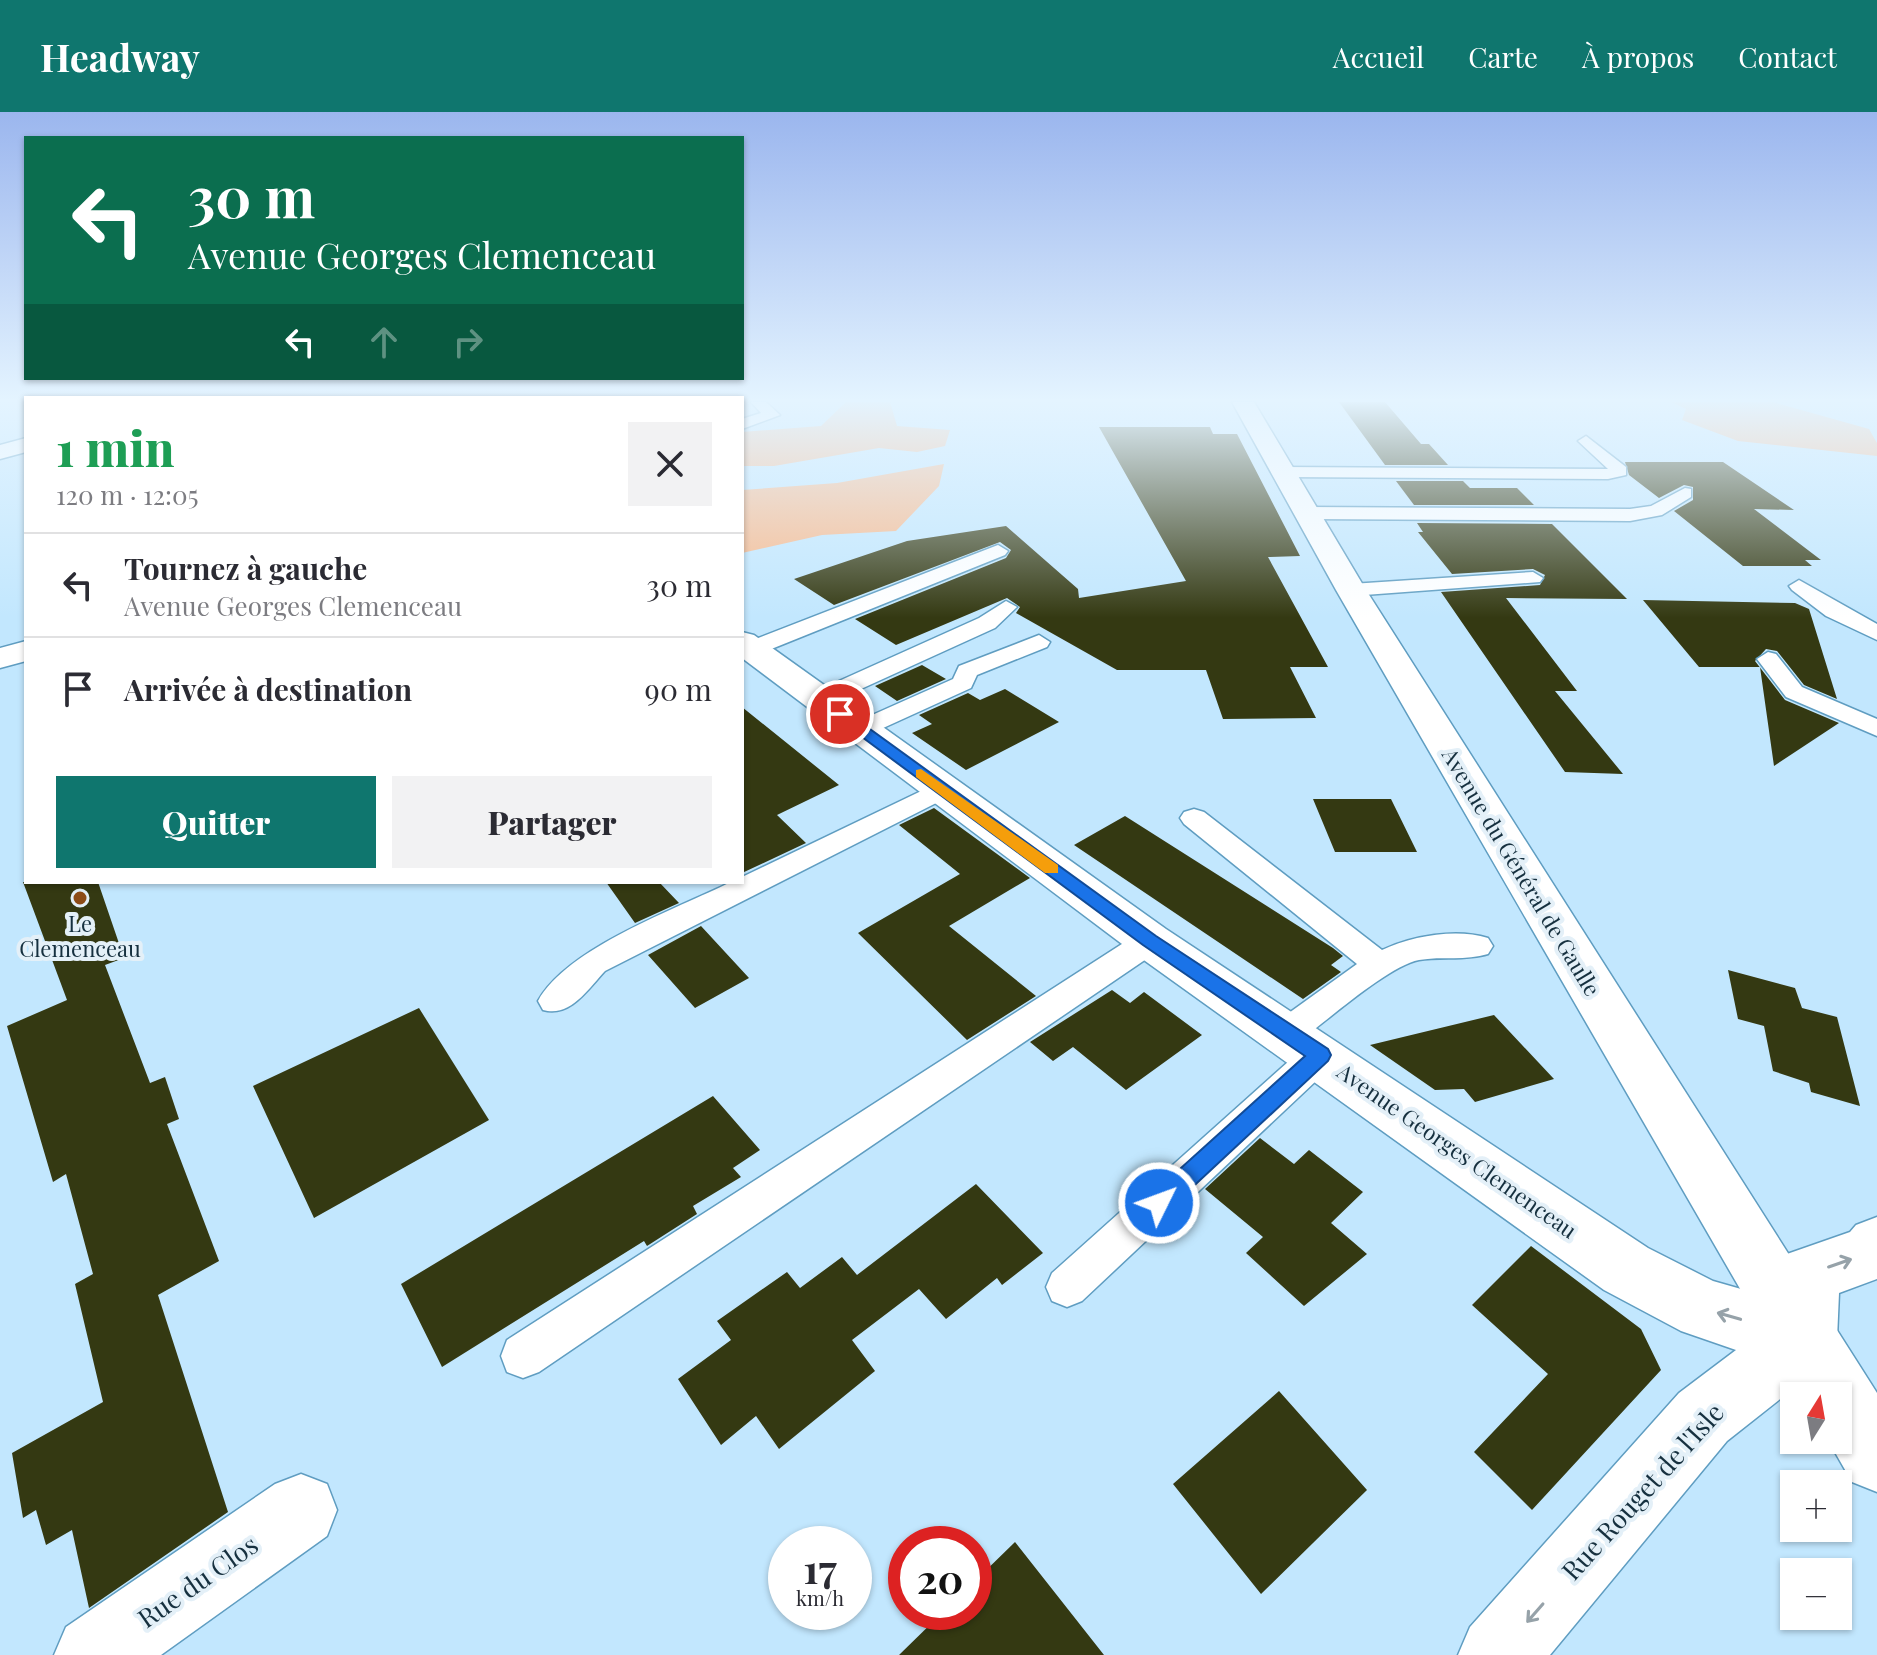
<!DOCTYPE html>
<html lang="fr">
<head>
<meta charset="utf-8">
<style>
	:root { --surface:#fff; --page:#f2f2f3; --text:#2b2b33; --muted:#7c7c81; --line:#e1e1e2; --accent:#0f766e }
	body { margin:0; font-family:"Playfair Display",serif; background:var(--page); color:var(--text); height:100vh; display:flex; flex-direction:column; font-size:30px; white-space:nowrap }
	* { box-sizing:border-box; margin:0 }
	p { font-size:26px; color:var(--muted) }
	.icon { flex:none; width:44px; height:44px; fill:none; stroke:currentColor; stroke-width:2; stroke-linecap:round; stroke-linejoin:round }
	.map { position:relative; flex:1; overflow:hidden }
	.side { position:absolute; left:24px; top:284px; width:720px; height:488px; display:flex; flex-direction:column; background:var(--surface); border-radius:0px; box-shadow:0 2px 6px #0004 }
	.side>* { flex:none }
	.banner { position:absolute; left:24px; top:24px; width:720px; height:244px; border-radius:0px; box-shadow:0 2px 6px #0004; background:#0b6e4f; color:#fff; overflow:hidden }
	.needle { width:52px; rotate:11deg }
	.fabs { position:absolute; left:1780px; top:1270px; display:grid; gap:16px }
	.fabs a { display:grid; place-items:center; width:72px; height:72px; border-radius:0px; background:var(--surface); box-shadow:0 2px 6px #0004; font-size:40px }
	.speed { position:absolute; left:768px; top:1414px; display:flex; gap:16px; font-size:40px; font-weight:700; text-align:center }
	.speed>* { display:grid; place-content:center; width:104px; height:104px; border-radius:50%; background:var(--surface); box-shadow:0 2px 6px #0004; line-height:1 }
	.speed small { font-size:20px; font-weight:400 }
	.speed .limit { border:12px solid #d22; background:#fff; color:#111 }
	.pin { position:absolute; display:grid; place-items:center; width:68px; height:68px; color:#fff; margin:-34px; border:4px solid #fff; border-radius:50%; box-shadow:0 2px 8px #0007 }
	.me { position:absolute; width:88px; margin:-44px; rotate:48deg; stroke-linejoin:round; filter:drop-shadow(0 0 6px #0008) }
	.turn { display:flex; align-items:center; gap:28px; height:168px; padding:0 32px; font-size:36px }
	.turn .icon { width:104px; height:104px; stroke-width:2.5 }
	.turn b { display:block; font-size:56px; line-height:68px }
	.lanes { display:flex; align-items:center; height:76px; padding:0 32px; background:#0003; justify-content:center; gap:40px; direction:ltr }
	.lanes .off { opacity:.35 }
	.round { display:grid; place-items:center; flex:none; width:84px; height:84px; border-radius:0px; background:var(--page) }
	.summary { display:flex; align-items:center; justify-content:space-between; height:136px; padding:0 32px }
	h1 { font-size:48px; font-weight:800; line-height:60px; color:#1e9e55 }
	.button { display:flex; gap:16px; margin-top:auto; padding:16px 32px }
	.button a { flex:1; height:92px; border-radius:0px; background:var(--accent); color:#fff; font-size:32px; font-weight:800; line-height:92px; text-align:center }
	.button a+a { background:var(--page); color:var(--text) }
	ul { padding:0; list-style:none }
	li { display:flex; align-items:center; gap:24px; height:104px; padding:0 32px; border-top:2px solid var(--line) }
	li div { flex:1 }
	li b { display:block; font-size:30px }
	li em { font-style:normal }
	header { display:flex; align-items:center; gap:48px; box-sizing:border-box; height:112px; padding:0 40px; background:var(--accent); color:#fff }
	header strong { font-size:38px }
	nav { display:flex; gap:44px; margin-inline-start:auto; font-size:28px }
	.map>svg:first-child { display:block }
	.green { fill:#f9b88a }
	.building { fill:#343912 }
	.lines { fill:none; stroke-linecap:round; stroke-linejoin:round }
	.lane-casing { stroke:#5f9dc1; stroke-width:3 }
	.street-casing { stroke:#5f9dc1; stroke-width:3 }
	.secondary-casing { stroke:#5f9dc1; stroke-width:3 }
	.lane { fill:#fff; fill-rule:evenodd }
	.street { fill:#fff; fill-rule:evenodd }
	.secondary { fill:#fff; fill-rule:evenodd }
	.oneway { stroke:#96a2a9 }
	.route { fill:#1a73e8; stroke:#114b97; stroke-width:2 }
	.slow { fill:#f59e0b }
	.poi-dot { fill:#8d4c17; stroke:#e4f0f8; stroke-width:3 }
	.labels { text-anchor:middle; stroke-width:8; stroke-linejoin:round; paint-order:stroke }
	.street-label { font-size:22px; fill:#16303f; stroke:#e4f0f8 }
	.poi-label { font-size:22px; fill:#16303f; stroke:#e4f0f8 }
	.near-street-label { font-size:26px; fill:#16303f; stroke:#e4f0f8 }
</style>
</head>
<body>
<header>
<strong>Headway</strong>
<nav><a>Accueil</a><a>Carte</a><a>À propos</a><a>Contact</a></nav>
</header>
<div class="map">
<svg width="1877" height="1543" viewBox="0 0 1877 1543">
	<rect width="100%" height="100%" fill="#c2e7fe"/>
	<path class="green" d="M 846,290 L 890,290 L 897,314 L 950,318 L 945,334 L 917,340 L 879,336 L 774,354 L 742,354 L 742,320 L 821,314 Z
		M 1671,290 L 1773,290 L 1869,317 L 1877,331 L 1877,344 L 1738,329 L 1682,308 L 1686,297 Z
		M 944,352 L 939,374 L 896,419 L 822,423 L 742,441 L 742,378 L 837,371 Z"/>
	<path class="building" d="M 1339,290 L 1385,290 L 1421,332 L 1429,332 L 1448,353 L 1385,353 Z
		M 1099,315 L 1210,315 L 1213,322 L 1237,322 L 1300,444 L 1268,445 L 1328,555 L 1290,555 L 1316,606 L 1223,607 L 1206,558 L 1117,558 L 1016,501 L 1020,495 L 1007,486 L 896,533 L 855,507 L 1006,446 L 1011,438 L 1000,430 L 834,493 L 794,467 L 907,429 L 1006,414 L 1078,477 L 1079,486 L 1186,469 Z
		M 1625,350 L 1723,350 L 1794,398 L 1754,397 L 1821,448 L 1805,448 L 1812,454 L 1743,454 L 1674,399 L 1693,388 L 1693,375 L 1684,373 L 1659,386 L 1629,363 Z
		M 1396,369 L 1463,369 L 1470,376 L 1517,376 L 1534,393 L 1414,393 Z
		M 1417,411 L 1552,412 L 1627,487 L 1506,486 L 1577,579 L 1555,579 L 1623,662 L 1565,660 L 1441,480 L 1540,473 L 1545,463 L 1533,457 L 1452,462 L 1418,420 L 1423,420 Z
		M 1643,488 L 1795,491 L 1809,497 L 1837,587 L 1804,573 L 1777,539 L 1766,537 L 1755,549 L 1785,588 L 1839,611 L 1774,654 L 1760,555 L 1699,555 Z
		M 922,553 L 946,567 L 897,589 L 875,574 Z
		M 1005,577 L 1059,610 L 966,658 L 912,621 L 932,612 L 919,603 L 968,581 L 980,588 Z
		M 742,595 L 839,673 L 777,703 L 806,731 L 742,761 Z
		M 1313,687 L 1391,687 L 1417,740 L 1335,740 Z
		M 934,696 L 1030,766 L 949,814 L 1036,884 L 967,928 L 858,821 L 960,762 L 899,713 Z
		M 1125,704 L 1333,836 L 1343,844 L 1331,853 L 1341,860 L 1303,887 L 1074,733 Z
		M 23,770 L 98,770 L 124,846 L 105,853 L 150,971 L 165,965 L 179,1007 L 167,1012 L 219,1149 L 158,1183 L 228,1400 L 89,1496 L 72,1418 L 46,1433 L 36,1398 L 23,1406 L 12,1341 L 103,1290 L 75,1172 L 93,1162 L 66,1062 L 53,1070 L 7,914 L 67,888 Z
		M 606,770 L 659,770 L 679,791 L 635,811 Z
		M 701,814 L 749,866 L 695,896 L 648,843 Z
		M 1728,858 L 1795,876 L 1802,896 L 1837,905 L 1860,994 L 1811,980 L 1809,971 L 1773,959 L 1764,914 L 1738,907 Z
		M 1112,878 L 1130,891 L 1144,880 L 1202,923 L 1126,978 L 1073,935 L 1053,949 L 1030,930 Z
		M 419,896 L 489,1008 L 314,1106 L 253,974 Z
		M 1494,903 L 1554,967 L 1475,990 L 1464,977 L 1435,978 L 1370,933 Z
		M 713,984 L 760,1038 L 733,1056 L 741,1065 L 693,1094 L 697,1102 L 647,1134 L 644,1129 L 442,1255 L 401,1172 Z
		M 1260,1026 L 1294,1052 L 1309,1038 L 1363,1080 L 1331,1111 L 1367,1142 L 1304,1194 L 1246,1141 L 1263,1125 L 1205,1077 Z
		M 976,1072 L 1043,1141 L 1002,1173 L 997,1166 L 946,1207 L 919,1177 L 852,1228 L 875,1259 L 779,1337 L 756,1304 L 721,1333 L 678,1267 L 731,1228 L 717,1209 L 787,1160 L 800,1176 L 842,1145 L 857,1163 Z
		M 1531,1134 L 1641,1217 L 1661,1258 L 1532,1398 L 1474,1340 L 1548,1262 L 1472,1193 Z
		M 1279,1279 L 1367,1378 L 1261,1482 L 1173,1372 Z
		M 1015,1430 L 1104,1543 L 899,1543 L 943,1500 L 974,1500 L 974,1470 Z"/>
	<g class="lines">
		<g class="lane-casing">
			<path id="lane" d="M 751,290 L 766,290 L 780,303 L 742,317 L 742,307 L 761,301 Z
				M 1586,324 L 1626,355 L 1626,363 L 1608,367 L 1283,365 L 1274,360 L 1283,355 L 1608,357 L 1578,329 Z
				M 1685,376 L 1691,377 L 1691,385 L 1662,403 L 1630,409 L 1306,407 L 1297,401 L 1306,395 L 1630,397 L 1651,394 Z
				M 998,433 L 1008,439 L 1005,443 L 759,542 L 742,540 L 743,532 Z
				M 1533,460 L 1543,466 L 1540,470 L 1351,484 L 1341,478 L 1351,472 Z
				M 1799,468 L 1877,512 L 1877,528 L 1826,504 L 1792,478 L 1789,474 Z
				M 1006,489 L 1017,495 L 995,516 L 828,592 L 819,594 L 807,587 L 810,582 L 979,506 Z
				M 1039,523 L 1050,530 L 1047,535 L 977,563 L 971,576 L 870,622 L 861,625 L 848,617 L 852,612 L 953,567 L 959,554 Z
				M 1768,540 L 1776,542 L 1802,575 L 1877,607 L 1877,624 L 1786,585 L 1757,547 Z
				M 942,669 L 952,671 L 956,677 L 952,683 L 605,859 C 588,877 570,906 543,898 L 538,889 C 567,836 676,797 731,770 L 742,770 L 742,765 Z
				M 1194,697 L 1204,700 L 1382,838 C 1412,824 1456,816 1488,826 L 1493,834 L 1488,842 C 1466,849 1442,844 1419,848 C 1388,854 1327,909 1299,929 L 1287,933 L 1275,929 L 1270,920 L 1275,911 L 1357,852 L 1184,712 L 1180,706 L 1184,700 Z
				M 1150,818 L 1161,821 L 1166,829 L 1161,837 L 539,1260 L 523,1266 L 507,1260 L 501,1244 L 507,1228 L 1139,821 Z
				M 1320,929 L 1333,933 L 1338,943 L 1333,953 L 1082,1189 L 1067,1195 L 1052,1189 L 1046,1175 L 1052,1161 L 1307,933 Z"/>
		</g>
		<g class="street-casing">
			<path id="street" d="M 26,326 L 26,340 L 0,347 L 0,333 Z
				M 742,520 L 754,523 L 1166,817 L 1648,1136 L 1713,1169 L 1776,1187 L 1778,1163 L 1787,1142 L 1850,1120 L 1856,1113 L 1877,1105 L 1877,1167 L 1839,1181 L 1837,1227 L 1827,1250 L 1727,1329 L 1550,1543 L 1458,1543 L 1470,1515 L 1679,1281 L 1736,1238 L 1681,1219 L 1604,1178 L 1134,841 L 742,546 Z
				M 26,529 L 26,549 L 0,556 L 0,536 Z
				M 301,1362 L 327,1372 L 337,1398 L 327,1424 L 161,1543 L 54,1543 L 66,1515 L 275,1372 Z"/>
		</g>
		<g class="secondary-casing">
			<path id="secondary" d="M 1232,290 L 1254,290 L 1366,478 L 1877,1281 L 1877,1380 L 1852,1370 L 1828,1328 L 1838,1328 L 1838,1284 L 1802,1284 L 1336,478 Z"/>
		</g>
		<use href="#lane" class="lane"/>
		<use href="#street" class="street"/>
		<use href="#secondary" class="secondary"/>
	</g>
	<defs><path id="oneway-shaft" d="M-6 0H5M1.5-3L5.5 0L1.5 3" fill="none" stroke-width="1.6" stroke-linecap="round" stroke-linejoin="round" transform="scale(2)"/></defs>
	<g class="oneway">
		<use href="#oneway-shaft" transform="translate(1840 1151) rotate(-19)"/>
		<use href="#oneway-shaft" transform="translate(1729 1204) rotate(-164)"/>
		<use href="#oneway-shaft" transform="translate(1535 1501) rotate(131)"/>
	</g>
	<linearGradient id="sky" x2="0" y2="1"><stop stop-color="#9bb6ee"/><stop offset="0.57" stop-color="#e4f4ff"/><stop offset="1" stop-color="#e4f4ff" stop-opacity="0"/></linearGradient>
	<rect width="1877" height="506" fill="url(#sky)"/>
	<path class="route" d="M 835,599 L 845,599 L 1156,824 L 1328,937 L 1331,943 L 1328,949 L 1168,1098 L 1159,1102 L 1151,1098 L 1147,1091 L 1151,1083 L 1305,944 L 1143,833 L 835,605 Z"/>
	<path class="slow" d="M 921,657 L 1058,753 L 1058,761 L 1045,761 L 916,665 L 916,658 Z"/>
	<circle class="poi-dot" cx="80" cy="786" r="8"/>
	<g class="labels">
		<g class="street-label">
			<text transform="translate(1521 760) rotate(59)" y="8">Avenue du Général de Gaulle</text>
			<text transform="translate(1457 1039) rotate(35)" y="8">Avenue Georges Clemenceau</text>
		</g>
		<g class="poi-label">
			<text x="80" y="820">Le<tspan x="80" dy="25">Clemenceau</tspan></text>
		</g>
		<g class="near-street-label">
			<text transform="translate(1643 1380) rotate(-48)" y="9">Rue Rouget de l'Isle</text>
			<text transform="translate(198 1470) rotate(-35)" y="9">Rue du Clos</text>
		</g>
	</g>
</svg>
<div class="fabs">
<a><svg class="needle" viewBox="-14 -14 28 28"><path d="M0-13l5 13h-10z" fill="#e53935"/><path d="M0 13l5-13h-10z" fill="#7c7c81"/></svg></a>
<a>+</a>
<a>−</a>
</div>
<div class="speed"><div>17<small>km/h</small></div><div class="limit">20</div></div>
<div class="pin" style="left:840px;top:602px;background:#d93025"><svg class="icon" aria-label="arrive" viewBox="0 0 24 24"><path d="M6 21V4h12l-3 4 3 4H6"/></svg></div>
<svg class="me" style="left:1159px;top:1091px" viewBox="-20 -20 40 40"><circle r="17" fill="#1a73e8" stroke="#fff" stroke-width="3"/><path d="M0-11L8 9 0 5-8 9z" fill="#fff"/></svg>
<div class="banner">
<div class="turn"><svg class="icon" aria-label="left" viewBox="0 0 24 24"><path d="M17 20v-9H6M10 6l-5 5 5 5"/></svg><div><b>30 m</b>Avenue Georges Clemenceau</div></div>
<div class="lanes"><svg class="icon" aria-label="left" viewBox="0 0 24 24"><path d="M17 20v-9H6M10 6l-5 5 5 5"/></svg><svg class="icon off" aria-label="ahead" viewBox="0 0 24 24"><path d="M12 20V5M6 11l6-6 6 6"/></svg><svg class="icon off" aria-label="right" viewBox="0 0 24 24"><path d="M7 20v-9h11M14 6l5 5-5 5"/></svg></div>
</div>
<section class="side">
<div class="summary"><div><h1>1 min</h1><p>120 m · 12:05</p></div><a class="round"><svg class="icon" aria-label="close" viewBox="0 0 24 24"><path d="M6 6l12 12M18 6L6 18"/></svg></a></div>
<ul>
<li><svg class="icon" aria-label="left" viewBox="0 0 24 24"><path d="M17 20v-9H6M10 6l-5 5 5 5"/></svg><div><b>Tournez à gauche</b><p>Avenue Georges Clemenceau</p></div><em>30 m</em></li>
<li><svg class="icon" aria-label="arrive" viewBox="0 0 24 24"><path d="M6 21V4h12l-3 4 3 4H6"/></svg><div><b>Arrivée à destination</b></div><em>90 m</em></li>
</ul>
<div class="button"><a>Quitter</a><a>Partager</a></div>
</section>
</div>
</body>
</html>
